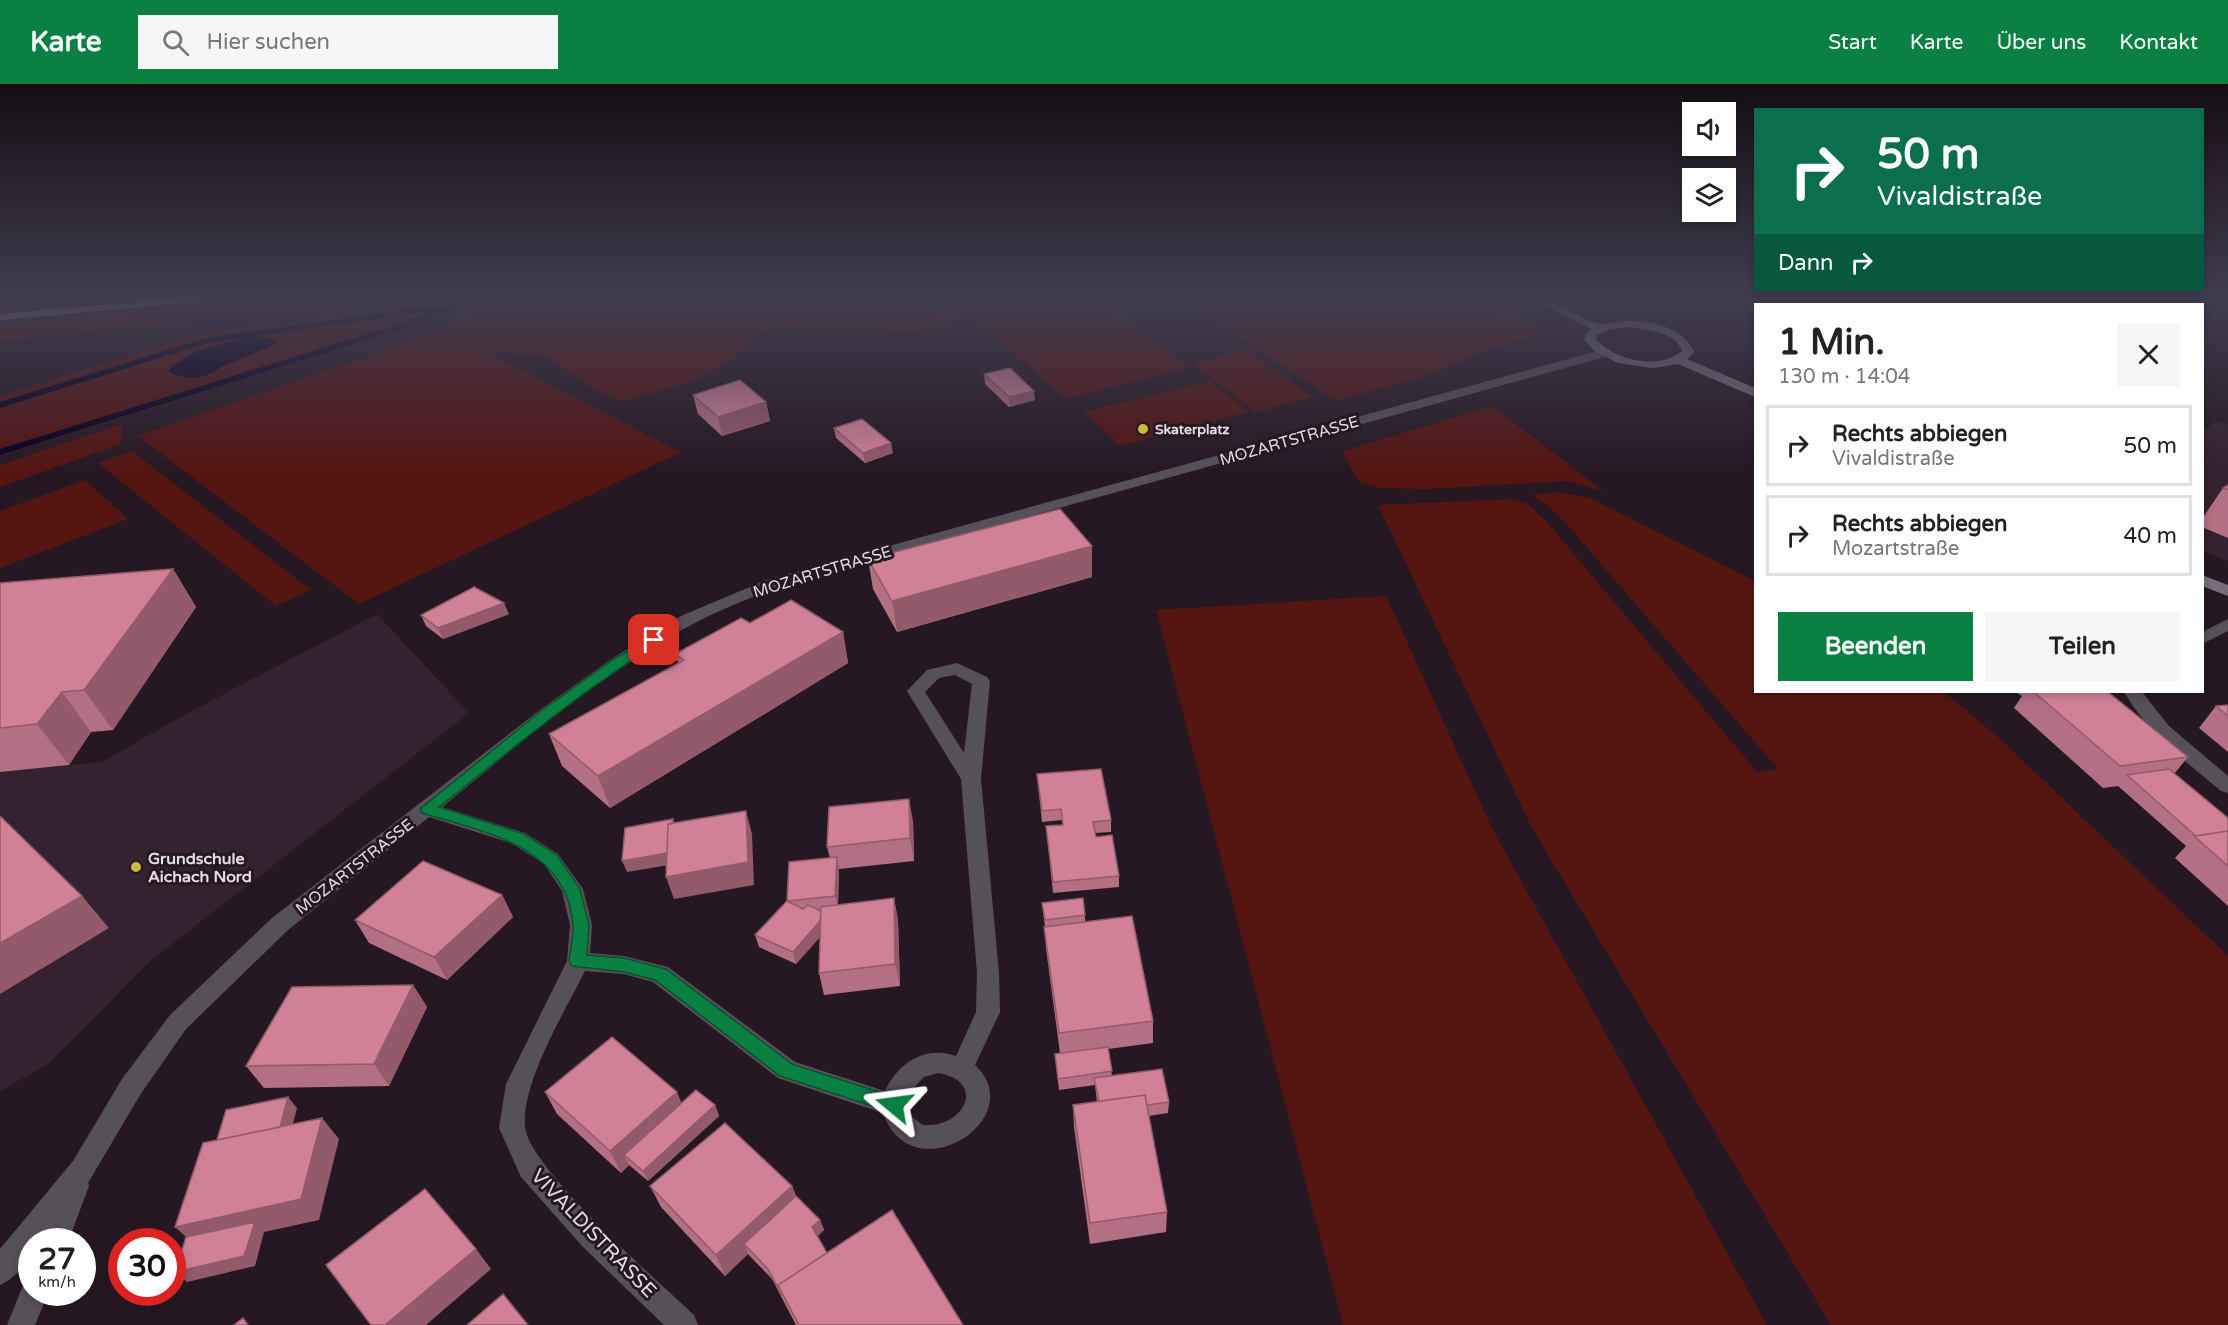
<!DOCTYPE html>
<html lang="de">
<head>
<meta charset="utf-8">
<style>
	:root { --surface:#fff; --page:#f6f6f6; --text:#222; --muted:#767676; --line:#e0e0e0; --accent:#0b8043 }
	body { margin:0; font-family:"Varela Round",sans-serif; background:var(--page); color:var(--text); height:100vh; display:flex; flex-direction:column; font-size:22px; white-space:nowrap }
	* { box-sizing:border-box; margin:0 }
	p { font-size:20px; color:var(--muted) }
	.icon { flex:none; width:33px; height:33px; fill:none; stroke:currentColor; stroke-width:2; stroke-linecap:round; stroke-linejoin:round }
	.map { position:relative; flex:1; overflow:hidden }
	.side { position:absolute; left:1754px; top:219px; width:450px; height:390px; display:flex; flex-direction:column; background:var(--surface); border-radius:0px; box-shadow:0 3px 9px #0003 }
	.side>* { flex:none }
	.banner { position:absolute; left:1754px; top:24px; width:450px; height:183px; border-radius:0px; box-shadow:0 3px 9px #0003; background:#0b6e4f; color:#fff; overflow:hidden }
	.fabs { position:absolute; left:1682px; top:18px; display:grid; gap:12px }
	.fabs a { display:grid; place-items:center; width:54px; height:54px; border-radius:0px; background:var(--surface); box-shadow:0 3px 9px #0003; font-size:30px }
	.speed { position:absolute; left:18px; top:1144px; display:flex; gap:12px; font-size:30px; font-weight:700; text-align:center }
	.speed>* { display:grid; place-content:center; width:78px; height:78px; border-radius:50%; background:var(--surface); box-shadow:0 3px 9px #0003; line-height:1 }
	.speed small { font-size:15px; font-weight:400 }
	.speed .limit { border:9px solid #d22; background:#fff; color:#111 }
	.pin { position:absolute; display:grid; place-items:center; width:51px; height:51px; color:#fff; margin:-26px; border-radius:12px; box-shadow:0 3px 9px #0006 }
	.me { position:absolute; width:66px; margin:-33px; rotate:286deg; stroke-linejoin:round; filter:drop-shadow(0 0 4px #0008) }
	.turn { display:flex; align-items:center; gap:21px; height:126px; padding:0 24px; font-size:27px }
	.turn .icon { width:78px; height:78px; stroke-width:2.5 }
	.turn b { display:block; font-size:42px; line-height:51px }
	.then { display:flex; align-items:center; height:57px; padding:0 24px; background:#0003; gap:12px; font-size:22px }
	.round { display:grid; place-items:center; flex:none; width:63px; height:63px; border-radius:0px; background:var(--page) }
	.head { display:flex; align-items:center; justify-content:space-between; height:102px; padding:0 24px }
	h1 { font-size:36px; font-weight:800; line-height:45px }
	.cta { display:flex; gap:12px; margin-top:auto; padding:12px 24px }
	.cta a { flex:1; height:69px; border-radius:0px; background:var(--accent); color:#fff; font-size:24px; font-weight:800; line-height:69px; text-align:center }
	.cta a+a { background:var(--page); color:var(--text) }
	ul { padding:0; list-style:none }
	li { display:flex; align-items:center; gap:18px; height:81px; margin:0 12px 9px; padding:0 12px; border:3px solid var(--line); border-radius:0px }
	li div { flex:1 }
	li b { display:block; font-size:22px }
	li em { font-style:normal }
	header { display:flex; align-items:center; gap:36px; box-sizing:border-box; height:84px; padding:0 30px; background:var(--accent); color:#fff }
	header strong { font-size:28px }
	nav { display:flex; gap:33px; margin-inline-start:auto; font-size:21px }
	.search { width:420px; height:54px; background:var(--page); display:flex; align-items:center; gap:15px; box-sizing:border-box; padding:0 21px; border-radius:0px; color:var(--muted); font-size:22px }
	.map>svg:first-child { display:block }
	.built { fill:#352130 }
	.green { fill:#541511 }
	.water { fill:#060021 }
	.lines { fill:none; stroke-linecap:round; stroke-linejoin:round }
	.stream { fill:#060021; fill-rule:evenodd }
	.street { fill:#565159; fill-rule:evenodd }
	.secondary { fill:#766f7b; fill-rule:evenodd }
	.highway { fill:#a59aad; fill-rule:evenodd }
	.wall { fill:#b36f83 }
	.shaded-wall { fill:#925a6a }
	.building { fill:#d08198; stroke:#925a6a; stroke-width:1.5 }
	.route { fill:#0b8043; stroke:#07532c; stroke-width:1.5 }
	.poi-dot { fill:#c7bb3b; stroke:#261823; stroke-width:2 }
	.labels { text-anchor:middle; stroke-width:6; stroke-linejoin:round; paint-order:stroke }
	.far-poi-label { font-size:14px; font-weight:bold; fill:#e6dce3; stroke:#261823; text-anchor:start }
	.street-label { font-size:16px; fill:#e6dce3; stroke:#261823 }
	.poi-label { font-size:16px; font-weight:bold; fill:#e6dce3; stroke:#261823; text-anchor:start }
	.near-street-label { font-size:20px; fill:#e6dce3; stroke:#261823 }
</style>
</head>
<body>
<header>
<strong>Karte</strong>
<div class="search"><svg class="icon" aria-label="search" viewBox="0 0 24 24"><circle cx="10" cy="10" r="6"/><path d="M15 15l6 6"/></svg>Hier suchen</div>
<nav><a>Start</a><a>Karte</a><a>Über uns</a><a>Kontakt</a></nav>
</header>
<div class="map">
<svg width="2228" height="1241" viewBox="0 0 2228 1241">
	<rect width="100%" height="100%" fill="#261823"/>
	<path class="built" d="M 2217,337 L 2228,341 L 2228,477 L 2202,467 L 2202,348 Z
		M 377,530 L 469,629 L 150,877 L 47,981 L 0,1007 L 0,688 L 102,678 L 182,632 Z"/>
	<path class="green" d="M 0,215 L 88,215 L 0,225 Z
		M 256,215 L 400,215 L 287,229 L 0,257 L 0,241 Z
		M 469,215 L 453,224 L 406,243 L 0,372 L 0,312 L 207,247 L 289,240 Z
		M 489,215 L 897,215 L 958,234 L 923,249 L 814,243 L 763,247 L 732,275 L 689,299 L 622,317 L 594,305 L 546,272 L 484,267 L 681,368 L 359,520 L 138,352 L 441,246 L 472,228 Z
		M 974,215 L 1096,215 L 1189,283 L 1066,315 L 956,219 Z
		M 1181,215 L 1469,215 L 1530,241 L 1536,246 L 1533,254 L 1493,264 L 1420,294 L 1339,316 L 1327,311 Z
		M 1247,266 L 1313,313 L 1256,328 L 1192,279 Z
		M 1210,297 L 1249,328 L 1120,362 L 1084,328 Z
		M 1492,322 L 1605,408 L 1569,397 L 1425,405 L 1379,404 L 1359,398 L 1342,367 Z
		M 121,340 L 121,360 L 0,403 L 0,381 Z
		M 132,367 L 311,506 L 276,522 L 98,379 Z
		M 85,396 L 128,435 L 0,484 L 0,427 Z
		M 1557,408 L 1590,414 L 1755,497 L 1755,608 L 1944,608 L 1999,654 L 2228,872 L 2228,1241 L 1831,1241 L 1533,746 L 1378,421 L 1511,415 L 1528,420 L 1546,437 L 1757,688 L 1778,685 L 1564,437 L 1550,423 L 1532,411 Z
		M 1386,512 L 1493,746 L 1767,1241 L 1343,1241 L 1156,526 Z"/>
	<path class="water" d="M 251,252 L 274,254 L 276,260 L 221,283 C 206,296 184,297 168,287 C 187,265 225,260 251,252 Z"/>
	<g class="lines">
		<path class="stream" d="M 463,215 L 466,216 L 466,220 L 408,243 L 0,371 L 0,365 L 402,239 Z
			M 430,222 L 433,223 L 433,227 L 207,259 L 0,324 L 0,318 L 206,254 Z"/>
		<path class="street" d="M 1604,265 L 1610,269 L 1608,272 L 781,501 C 752,514 721,525 693,540 C 603,587 521,659 442,723 L 525,749 L 558,770 L 583,805 L 592,841 L 590,869 L 624,872 L 668,883 L 795,978 L 885,1007 C 898,979 925,961 956,972 L 976,928 L 977,889 L 961,695 L 907,607 L 927,586 L 957,579 L 987,593 L 990,597 L 981,695 L 999,889 L 1000,928 L 975,981 C 1032,1034 912,1111 883,1029 L 778,994 L 653,898 L 624,890 L 585,887 C 565,927 521,999 525,1043 C 528,1083 660,1199 694,1231 L 698,1241 L 664,1241 L 583,1163 L 521,1093 L 499,1044 L 506,1000 L 567,877 L 570,841 L 562,807 L 544,780 L 511,759 L 429,733 L 288,846 L 186,945 L 140,1011 L 88,1099 L 89,1102 L 68,1158 L 32,1158 C 32,1175 16,1194 0,1201 L 0,1165 L 73,1077 L 122,995 L 170,931 L 272,834 L 540,626 L 616,572 L 681,532 L 769,495 ZM 955,591 L 972,600 L 964,669 L 925,608 L 939,594 ZM 938,989 C 988,997 964,1045 923,1041 L 908,1030 L 910,1008 L 924,993 Z
			M 2228,535 L 2228,547 L 2202,560 L 2202,548 Z
			M 2124,608 L 2142,608 L 2169,642 L 2228,692 L 2228,709 L 2221,707 C 2185,677 2148,649 2124,608 Z
			M 32,1196 L 32,1209 L 48,1209 L 35,1241 L 7,1241 L 24,1199 Z"/>
		<path class="secondary" d="M 1531,215 C 1557,215 1575,234 1600,240 C 1607,241 1619,237 1627,237 C 1651,236 1685,244 1694,268 L 1687,275 L 1755,304 L 1755,313 L 1678,280 L 1653,284 L 1618,279 L 1593,266 L 1584,255 L 1588,247 L 1592,245 ZM 1629,243 C 1647,246 1675,247 1682,267 C 1659,287 1614,276 1596,255 L 1597,251 L 1610,245 Z
			M 2202,491 L 2228,501 L 2228,512 L 2202,502 Z"/>
		<path class="highway" d="M 164,215 L 204,215 L 198,218 L 0,236 L 0,230 Z"/>
	</g>
	<path class="wall" d="M 984,290 L 1035,316 L 1009,323 L 985,300 Z
		M 693,311 L 766,318 L 770,337 L 722,352 L 698,330 Z
		M 834,344 L 893,369 L 865,379 L 836,354 Z
		M 2228,401 L 2228,454 L 2202,443 L 2202,435 L 2223,404 Z
		M 1092,462 L 1092,493 L 897,548 L 873,505 L 868,475 Z
		M 173,485 L 196,523 L 113,646 L 91,648 L 69,681 L 0,688 L 0,499 Z
		M 509,530 L 443,555 L 426,542 L 421,531 Z
		M 750,539 L 843,548 L 848,579 L 610,724 L 562,682 L 549,650 L 678,579 L 675,570 Z
		M 2016,608 L 2108,608 L 2188,673 L 2174,690 L 2228,734 L 2228,822 L 2175,774 L 2186,762 L 2118,702 L 2103,704 L 2014,624 L 2022,612 Z
		M 2228,621 L 2228,668 L 2199,644 L 2216,622 Z
		M 1037,690 L 1111,736 L 1111,748 L 1095,749 L 1096,753 L 1119,792 L 1119,803 L 1053,809 L 1046,742 L 1062,741 L 1062,736 L 1042,738 Z
		M 913,737 L 914,777 L 839,785 L 838,821 L 894,814 L 898,837 L 900,902 L 824,911 L 819,889 L 820,853 L 796,880 L 759,863 L 755,851 L 830,774 L 827,763 Z
		M 502,811 L 513,833 L 447,896 L 369,859 L 355,836 Z
		M 1042,819 L 1085,831 L 1085,838 L 1153,937 L 1153,959 L 1108,965 L 1112,992 L 1169,1018 L 1168,1029 L 1149,1032 L 1167,1128 L 1166,1148 L 1090,1160 L 1074,1043 L 1073,1021 L 1097,1018 L 1095,1001 L 1059,1006 L 1055,970 L 1060,969 L 1046,865 L 1045,843 Z
		M 413,901 L 427,923 L 389,1002 L 264,1004 L 246,982 Z
		M 545,1008 L 682,1019 L 715,1021 L 719,1032 L 648,1097 L 629,1081 L 621,1089 L 557,1030 Z
		M 650,1102 L 792,1102 L 796,1112 L 820,1136 L 824,1146 L 817,1152 L 827,1169 L 963,1241 L 796,1241 L 772,1195 L 748,1170 L 725,1192 L 661,1123 Z"/>
	<path class="shaded-wall" d="M 1034,307 L 1035,316 L 1009,323 L 1009,313 Z
		M 766,318 L 770,337 L 722,352 L 718,333 Z
		M 891,359 L 893,369 L 865,379 L 863,369 Z
		M 1092,462 L 1092,493 L 897,548 L 892,517 Z
		M 173,485 L 196,523 L 113,646 L 84,606 Z
		M 504,519 L 509,530 L 443,555 L 438,544 Z
		M 843,548 L 848,579 L 610,724 L 598,692 Z
		M 62,608 L 91,648 L 69,681 L 37,640 Z
		M 909,715 L 913,737 L 914,777 L 910,754 Z
		M 746,727 L 752,750 L 754,801 L 674,815 L 666,793 Z
		M 673,735 L 677,747 L 675,780 L 627,788 L 622,777 Z
		M 837,773 L 839,784 L 838,823 L 835,812 Z
		M 502,811 L 513,833 L 447,896 L 434,873 Z
		M 82,812 L 109,844 L 0,910 L 0,859 Z
		M 894,814 L 898,837 L 900,902 L 895,880 Z
		M 827,829 L 830,841 L 796,880 L 793,868 Z
		M 413,901 L 427,923 L 389,1002 L 374,980 Z
		M 677,1008 L 686,1030 L 624,1071 L 629,1081 L 621,1089 L 610,1067 Z
		M 288,1013 L 297,1024 L 286,1067 L 223,1080 Z
		M 715,1021 L 719,1032 L 648,1097 L 643,1087 Z
		M 322,1034 L 339,1055 L 319,1136 L 264,1148 L 255,1182 L 187,1198 L 175,1188 L 197,1163 L 175,1143 Z
		M 792,1102 L 799,1123 L 744,1160 L 748,1170 L 725,1192 L 716,1171 Z
		M 820,1136 L 824,1146 L 816,1154 L 812,1143 Z
		M 476,1165 L 491,1185 L 426,1241 L 385,1241 Z"/>
	<path class="building" d="M 1010,284 L 1034,307 L 1009,313 L 984,290 Z
		M 740,296 L 766,318 L 718,333 L 693,311 Z
		M 862,335 L 891,359 L 863,369 L 834,344 Z
		M 2228,401 L 2228,406 L 2223,404 Z
		M 1060,425 L 1092,462 L 892,517 L 868,475 Z
		M 173,485 L 84,606 L 62,608 L 37,640 L 0,644 L 0,499 Z
		M 474,503 L 504,519 L 438,544 L 421,531 Z
		M 791,516 L 843,548 L 598,692 L 549,650 L 684,576 L 675,570 L 741,534 L 750,539 Z
		M 2034,608 L 2108,608 L 2188,673 L 2120,682 Z
		M 2228,621 L 2228,632 L 2216,622 Z
		M 1101,685 L 1111,736 L 1093,738 L 1096,753 L 1112,751 L 1119,792 L 1053,798 L 1046,742 L 1063,741 L 1061,725 L 1042,727 L 1037,690 Z
		M 2169,685 L 2228,734 L 2228,747 L 2196,752 L 2127,691 Z
		M 909,715 L 910,754 L 827,763 L 829,723 Z
		M 746,727 L 748,778 L 666,793 L 668,740 Z
		M 0,732 L 82,812 L 0,859 Z
		M 673,735 L 672,740 L 668,740 L 667,769 L 622,777 L 625,744 Z
		M 2228,747 L 2228,782 L 2194,752 Z
		M 837,773 L 835,812 L 787,817 L 789,778 Z
		M 423,777 L 502,811 L 434,873 L 355,836 Z
		M 894,814 L 895,880 L 819,889 L 821,823 Z
		M 1083,814 L 1085,831 L 1045,836 L 1042,819 Z
		M 787,817 L 803,825 L 808,821 L 821,827 L 820,837 L 793,868 L 755,851 Z
		M 1132,832 L 1153,937 L 1059,949 L 1044,843 Z
		M 413,901 L 374,980 L 246,982 L 292,903 Z
		M 612,953 L 677,1008 L 610,1067 L 545,1008 Z
		M 1108,963 L 1112,987 L 1058,995 L 1055,970 Z
		M 1162,985 L 1169,1018 L 1147,1021 L 1145,1011 L 1099,1017 L 1094,994 Z
		M 696,1006 L 715,1021 L 643,1087 L 624,1071 Z
		M 1145,1011 L 1167,1128 L 1090,1139 L 1073,1021 Z
		M 288,1013 L 280,1043 L 217,1056 L 226,1026 Z
		M 322,1034 L 301,1115 L 175,1143 L 203,1059 Z
		M 725,1039 L 792,1102 L 716,1171 L 650,1102 Z
		M 425,1105 L 476,1165 L 385,1241 L 371,1241 L 326,1181 Z
		M 796,1112 L 820,1136 L 812,1143 L 827,1169 L 778,1201 L 782,1211 L 768,1185 L 744,1160 Z
		M 892,1126 L 963,1241 L 799,1241 L 778,1201 Z
		M 255,1138 L 244,1172 L 175,1188 L 186,1153 Z
		M 503,1210 L 528,1241 L 467,1241 Z
		M 243,1234 L 248,1241 L 234,1241 Z"/>
	<linearGradient id="sky" x2="0" y2="1"><stop stop-color="#150d13"/><stop offset="0.55" stop-color="#413d50"/><stop offset="1" stop-color="#413d50" stop-opacity="0"/></linearGradient>
	<rect width="2228" height="388" fill="url(#sky)"/>
	<path class="route" d="M 654,552 L 659,553 L 661,556 L 659,559 C 581,607 511,666 439,723 L 524,750 L 557,771 L 580,805 L 589,841 L 587,871 L 624,874 L 666,885 L 792,980 L 901,1015 L 904,1021 L 901,1027 L 894,1029 L 780,992 L 655,896 L 624,888 L 572,882 L 569,877 C 570,866 574,852 573,841 C 567,761 483,748 422,729 L 420,725 L 541,627 L 617,573 Z"/>
	<g class="poi-dot">
		<circle cx="1143" cy="345" r="6"/>
		<circle cx="136" cy="783" r="6"/>
	</g>
	<g class="labels">
		<g class="far-poi-label">
			<text x="1155" y="350">Skaterplatz</text>
		</g>
		<g class="street-label">
			<text transform="translate(1289 356) rotate(-16)" y="6">MOZARTSTRASSE</text>
			<text transform="translate(822 487) rotate(-17)" y="6">MOZARTSTRASSE</text>
			<text transform="translate(354 782) rotate(-38)" y="6">MOZARTSTRASSE</text>
		</g>
		<g class="poi-label">
			<text x="148" y="780">Grundschule<tspan x="148" dy="18">Aichach Nord</tspan></text>
		</g>
		<g class="near-street-label">
			<text transform="translate(594 1149) rotate(46)" y="7">VIVALDISTRASSE</text>
		</g>
	</g>
</svg>
<div class="fabs">
<a><svg class="icon" aria-label="sound" viewBox="0 0 24 24"><path d="M4 9h4l5-4v14l-5-4H4zM17 9q2 3 0 6"/></svg></a>
<a><svg class="icon" aria-label="layers" viewBox="0 0 24 24"><path d="M12 4l9 5-9 5-9-5zM3 14l9 5 9-5"/></svg></a>
</div>
<div class="speed"><div>27<small>km/h</small></div><div class="limit">30</div></div>
<div class="pin" style="left:654px;top:556px;background:#d93025"><svg class="icon" aria-label="arrive" viewBox="0 0 24 24"><path d="M6 21V4h12l-3 4 3 4H6"/></svg></div>
<svg class="me" style="left:894px;top:1021px" viewBox="-20 -20 40 40"><path d="M0-17L14 15 0 8-14 15z" fill="#0b8043" stroke="#fff" stroke-width="4"/></svg>
<div class="banner">
<div class="turn"><svg class="icon" aria-label="right" viewBox="0 0 24 24"><path d="M7 20v-9h11M14 6l5 5-5 5"/></svg><div><b>50 m</b>Vivaldistraße</div></div>
<div class="then">Dann<svg class="icon" aria-label="right" viewBox="0 0 24 24"><path d="M7 20v-9h11M14 6l5 5-5 5"/></svg></div>
</div>
<section class="side">
<div class="head"><div><h1>1 Min.</h1><p>130 m · 14:04</p></div><a class="round"><svg class="icon" aria-label="close" viewBox="0 0 24 24"><path d="M6 6l12 12M18 6L6 18"/></svg></a></div>
<ul>
<li><svg class="icon" aria-label="right" viewBox="0 0 24 24"><path d="M7 20v-9h11M14 6l5 5-5 5"/></svg><div><b>Rechts abbiegen</b><p>Vivaldistraße</p></div><em>50 m</em></li>
<li><svg class="icon" aria-label="right" viewBox="0 0 24 24"><path d="M7 20v-9h11M14 6l5 5-5 5"/></svg><div><b>Rechts abbiegen</b><p>Mozartstraße</p></div><em>40 m</em></li>
</ul>
<div class="cta"><a>Beenden</a><a>Teilen</a></div>
</section>
</div>
</body>
</html>
